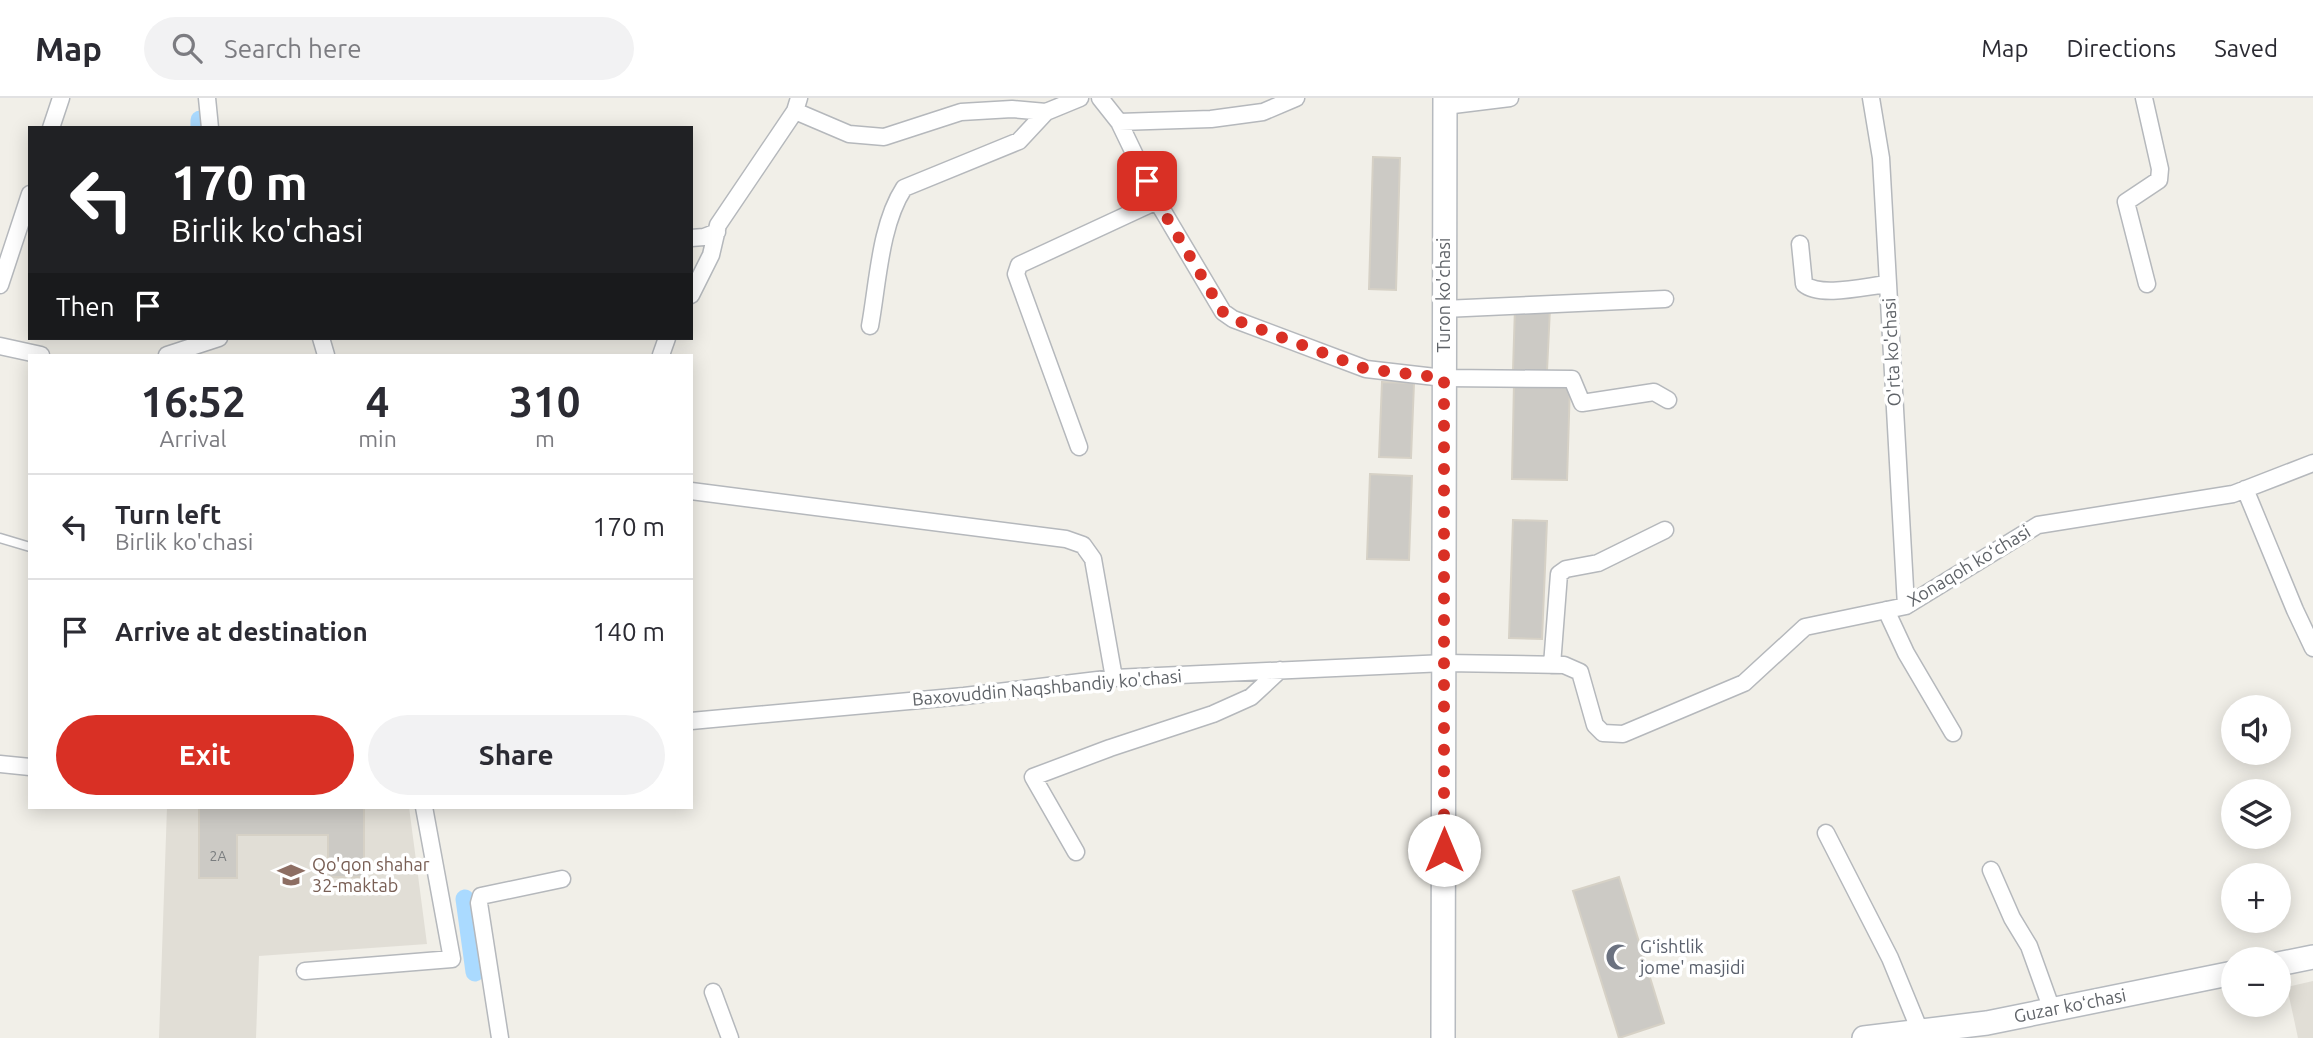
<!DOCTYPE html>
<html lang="en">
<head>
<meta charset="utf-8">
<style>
	:root { --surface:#fff; --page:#f2f2f3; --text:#2b2b33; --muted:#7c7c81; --line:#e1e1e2; --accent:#d93025 }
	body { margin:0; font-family:Ubuntu,sans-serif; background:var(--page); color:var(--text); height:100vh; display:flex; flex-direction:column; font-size:26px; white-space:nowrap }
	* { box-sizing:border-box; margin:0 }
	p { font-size:23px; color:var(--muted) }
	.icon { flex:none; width:38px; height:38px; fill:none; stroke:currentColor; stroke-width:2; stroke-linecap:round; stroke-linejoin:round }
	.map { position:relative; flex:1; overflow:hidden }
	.side { position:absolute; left:28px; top:256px; width:665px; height:455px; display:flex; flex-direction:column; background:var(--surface); border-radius:0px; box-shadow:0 4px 18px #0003 }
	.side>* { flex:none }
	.hud { position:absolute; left:28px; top:28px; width:665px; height:214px; border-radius:0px; box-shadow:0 4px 18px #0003; background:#202124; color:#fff; overflow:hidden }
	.tools { position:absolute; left:2221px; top:597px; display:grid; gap:14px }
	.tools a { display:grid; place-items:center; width:70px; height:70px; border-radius:50%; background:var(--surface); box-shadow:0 4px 18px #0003; font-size:35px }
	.pin { position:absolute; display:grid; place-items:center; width:60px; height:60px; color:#fff; margin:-30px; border-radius:14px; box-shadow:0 4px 10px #0006 }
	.me { position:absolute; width:77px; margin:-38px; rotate:0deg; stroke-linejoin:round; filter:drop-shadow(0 0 5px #0008) }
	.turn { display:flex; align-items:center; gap:24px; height:147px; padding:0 28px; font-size:32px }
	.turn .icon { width:91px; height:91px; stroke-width:2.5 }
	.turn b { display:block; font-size:49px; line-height:60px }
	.then { display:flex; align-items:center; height:66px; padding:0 28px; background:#0003; gap:14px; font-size:26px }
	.eta { display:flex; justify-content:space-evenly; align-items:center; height:119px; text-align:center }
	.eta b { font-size:42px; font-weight:700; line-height:49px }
	.cta { display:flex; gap:14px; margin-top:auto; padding:14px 28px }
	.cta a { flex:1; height:80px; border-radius:42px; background:var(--accent); color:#fff; font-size:28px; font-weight:700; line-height:80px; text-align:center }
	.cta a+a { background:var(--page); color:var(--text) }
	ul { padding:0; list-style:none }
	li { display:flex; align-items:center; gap:21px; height:105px; padding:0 28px; border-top:2px solid var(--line) }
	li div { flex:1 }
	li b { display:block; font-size:26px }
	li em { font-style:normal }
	header { display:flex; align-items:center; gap:42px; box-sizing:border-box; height:98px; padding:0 35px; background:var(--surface); border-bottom:2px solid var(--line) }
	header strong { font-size:33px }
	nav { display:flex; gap:38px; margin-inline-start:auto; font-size:24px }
	.search { width:490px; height:63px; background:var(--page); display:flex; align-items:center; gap:18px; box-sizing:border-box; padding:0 24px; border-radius:38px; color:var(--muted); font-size:26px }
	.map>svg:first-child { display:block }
	.education { fill:#e1ded6 }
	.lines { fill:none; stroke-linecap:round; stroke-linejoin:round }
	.canal { stroke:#aadaff; stroke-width:19 }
	.building { fill:#cccac5; stroke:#d6d1c6; stroke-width:2 }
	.lane-casing { stroke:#b5b8bc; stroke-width:11 }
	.street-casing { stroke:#b5b8bc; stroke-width:19 }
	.secondary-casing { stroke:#b6babf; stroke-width:26 }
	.lane { stroke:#fff; stroke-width:8 }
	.street { stroke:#fff; stroke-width:16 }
	.secondary { stroke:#fff; stroke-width:23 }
	.route { stroke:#d93025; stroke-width:12; stroke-dasharray:0 21.6 }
	.labels { text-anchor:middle; stroke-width:7; stroke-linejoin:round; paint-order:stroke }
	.number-label { font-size:14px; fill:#7a7d7f }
	.street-label { font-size:18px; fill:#5f6368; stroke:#fff }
	.education-label { font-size:18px; fill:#785e54; stroke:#fff; text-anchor:start }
	.worship-label { font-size:18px; fill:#5b616d; stroke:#fff; text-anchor:start }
</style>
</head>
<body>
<header>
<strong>Map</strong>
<div class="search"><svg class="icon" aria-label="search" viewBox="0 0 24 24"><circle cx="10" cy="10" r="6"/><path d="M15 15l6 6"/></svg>Search here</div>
<nav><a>Map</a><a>Directions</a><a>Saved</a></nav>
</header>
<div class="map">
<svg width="2313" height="940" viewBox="0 0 2313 940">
	<rect width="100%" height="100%" fill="#f1efe8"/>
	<path class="education" d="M 167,709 L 409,709 L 427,846 L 259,858 L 256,940 L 159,940 Z
		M 2313,883 L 2313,940 L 2298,940 L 2287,889 Z"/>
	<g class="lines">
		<path class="canal" d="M 200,30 L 200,22
			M 465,801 L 475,874"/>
	</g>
	<path class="building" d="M 1373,59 L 1400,60 L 1396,192 L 1369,191 Z
		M 1515,209 L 1550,210 L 1547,273 L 1513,272 Z
		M 1382,284 L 1414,285 L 1411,360 L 1379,359 Z
		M 1514,285 L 1570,286 L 1567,382 L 1512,381 Z
		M 1370,376 L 1412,378 L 1409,462 L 1367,461 Z
		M 1513,422 L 1547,423 L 1542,541 L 1509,540 Z
		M 199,709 L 364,709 L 364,779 L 328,779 L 328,737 L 237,737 L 237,780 L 199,780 Z
		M 1619,779 L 1664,925 L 1619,940 L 1573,793 Z"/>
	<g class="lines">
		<g class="lane-casing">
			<path id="lane" d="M 0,440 L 30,449"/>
		</g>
		<g class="street-casing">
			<path id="street" d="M 207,0 L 210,30
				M 1100,0 L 1119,24 L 1157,103 L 1223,214 L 1233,221 L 1366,271 L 1444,280 L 1572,281 L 1582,305 L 1654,294 L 1668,302
				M 1871,0 L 1881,60 L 1906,508
				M 2144,0 L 2160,71 L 2159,82 L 2126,104 L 2147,186
				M 1445,8 L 1510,0
				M 795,13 L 849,36 L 884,39 L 961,14 L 1012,11 L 1046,14 L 1080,0
				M 1119,24 L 1211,21 L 1263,14 L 1296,0
				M 51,30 L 61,0
				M 691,140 L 704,139 L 717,134
				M 1800,146 L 1804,186 C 1820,200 1867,188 1888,186
				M 0,187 L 30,96
				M 691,197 L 711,157 L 718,127 L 795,13 L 799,0
				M 1444,211 L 1665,201
				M 870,228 C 878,184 880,127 904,90 L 1019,43 L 1046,14
				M 321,240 L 326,257
				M 0,248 L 41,257
				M 167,257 L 219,240
				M 661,257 L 667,240
				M 1079,349 L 1016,176 L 1019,167 L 1157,103
				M 2245,391 L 2295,512 L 2313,550
				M 691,393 L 1066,441 L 1083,447 L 1093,461 L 1114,580
				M 1886,512 L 1906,555 L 1953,635
				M 1552,567 L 1559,476 L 1566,471 L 1598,465 L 1665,432
				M 691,623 L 964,598 L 1114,580 L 1445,565 L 1564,567 L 1580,574 L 1595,627 L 1603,635 L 1623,636 L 1744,585 L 1805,529 L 1906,508 L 2038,427 L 2233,396 L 2313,365
				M 0,666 L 30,669
				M 1826,735 L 1890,860 L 1920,933
				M 1076,754 L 1033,679 L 1110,650 L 1213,616 L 1251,599 L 1280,572
				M 1991,772 L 2012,820 L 2029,848 L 2052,912
				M 305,873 L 452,861 L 424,709
				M 713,894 L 730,940
				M 500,940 L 479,805 L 481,798 L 562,781"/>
		</g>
		<g class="secondary-casing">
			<path id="secondary" d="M 2278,866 L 2313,859
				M 1443,940 L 1445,0
				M 1864,940 L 1987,925 L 2233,875"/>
		</g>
		<use href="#lane" class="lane"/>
		<use href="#street" class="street"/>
		<use href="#secondary" class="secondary"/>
	</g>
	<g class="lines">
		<path class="route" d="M 1147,83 L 1157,103 L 1223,214 L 1233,221 L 1366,271 L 1444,280 L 1444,752"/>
	</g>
	<defs>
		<g id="school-bare" transform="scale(2.1)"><path d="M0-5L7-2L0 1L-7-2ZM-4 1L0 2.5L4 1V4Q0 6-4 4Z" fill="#8d6e63" stroke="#fff" stroke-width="2.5" paint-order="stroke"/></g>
		<g id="mosque-bare" transform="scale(2.1)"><path d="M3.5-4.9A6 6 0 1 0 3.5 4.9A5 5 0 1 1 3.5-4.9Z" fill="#6b7280" stroke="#fff" stroke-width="2.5" paint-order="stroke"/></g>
	</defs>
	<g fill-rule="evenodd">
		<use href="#school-bare" x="291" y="777"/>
		<use href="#mosque-bare" x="1619" y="859"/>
	</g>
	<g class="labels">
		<g class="number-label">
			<text x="218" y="763">2A</text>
		</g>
		<g class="street-label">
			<text transform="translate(1444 197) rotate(-90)" y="6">Turon ko'chasi</text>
			<text transform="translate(1892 254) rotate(-93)" y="6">O'rta ko'chasi</text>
			<text transform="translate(1969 468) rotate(-31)" y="6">Xonaqoh koʻchasi</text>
			<text transform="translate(1047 590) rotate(-5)" y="6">Baxovuddin Naqshbandiy ko'chasi</text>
			<text transform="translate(2070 908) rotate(-11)" y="6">Guzar koʻchasi</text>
		</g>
		<g class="education-label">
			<text x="312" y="773">Qo'qon shahar<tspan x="312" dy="21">32-maktab</tspan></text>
		</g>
		<g class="worship-label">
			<text x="1640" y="855">Gʻishtlik<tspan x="1640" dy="21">jome' masjidi</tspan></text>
		</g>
	</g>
</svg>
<div class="tools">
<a><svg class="icon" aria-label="sound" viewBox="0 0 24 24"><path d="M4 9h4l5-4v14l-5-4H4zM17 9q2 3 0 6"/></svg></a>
<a><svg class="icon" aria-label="layers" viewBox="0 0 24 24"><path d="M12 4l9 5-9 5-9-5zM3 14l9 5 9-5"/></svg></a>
<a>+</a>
<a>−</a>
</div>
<div class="pin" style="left:1147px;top:83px;background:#d93025"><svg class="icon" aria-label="arrive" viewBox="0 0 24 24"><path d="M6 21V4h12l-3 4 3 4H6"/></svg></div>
<svg class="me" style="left:1444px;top:752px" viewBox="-20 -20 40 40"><circle r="19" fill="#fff"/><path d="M0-13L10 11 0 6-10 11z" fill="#d93025"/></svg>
<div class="hud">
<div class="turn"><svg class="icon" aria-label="left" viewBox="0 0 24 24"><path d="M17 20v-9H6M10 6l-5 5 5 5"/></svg><div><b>170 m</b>Birlik ko'chasi</div></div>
<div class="then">Then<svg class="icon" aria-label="arrive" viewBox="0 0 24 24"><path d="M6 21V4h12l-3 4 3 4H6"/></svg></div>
</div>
<section class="side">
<div class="eta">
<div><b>16:52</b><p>Arrival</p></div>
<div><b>4</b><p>min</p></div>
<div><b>310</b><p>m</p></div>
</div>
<ul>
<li><svg class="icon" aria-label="left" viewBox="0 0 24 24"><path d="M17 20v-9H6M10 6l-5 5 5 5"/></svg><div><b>Turn left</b><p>Birlik ko'chasi</p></div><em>170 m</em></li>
<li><svg class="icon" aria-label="arrive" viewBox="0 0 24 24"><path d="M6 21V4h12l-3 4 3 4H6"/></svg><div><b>Arrive at destination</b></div><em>140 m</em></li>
</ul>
<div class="cta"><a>Exit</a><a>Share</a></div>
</section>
</div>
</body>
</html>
